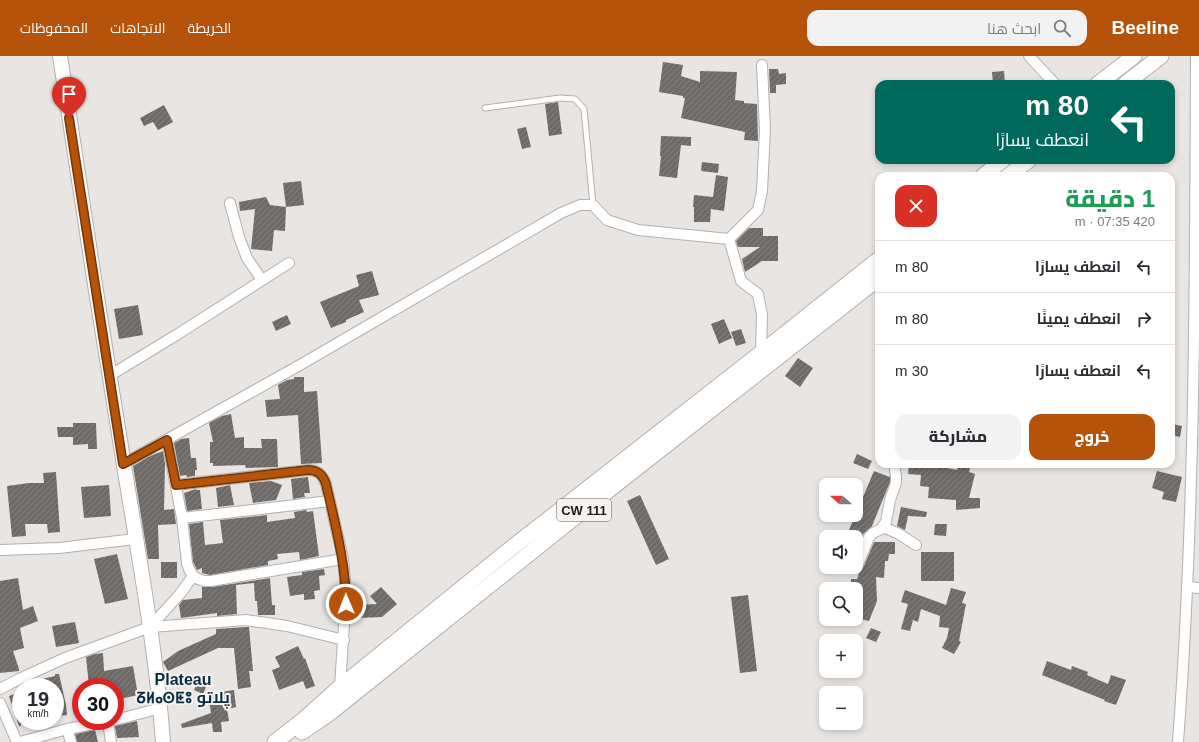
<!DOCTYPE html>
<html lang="ar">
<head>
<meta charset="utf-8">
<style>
	:root { --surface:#fff; --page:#f2f2f3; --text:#2b2b33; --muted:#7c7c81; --line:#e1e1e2; --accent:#b45309 }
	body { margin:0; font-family:Arial,Cairo,"Noto Sans Tifinagh",sans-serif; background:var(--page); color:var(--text); direction:rtl; height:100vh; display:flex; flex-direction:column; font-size:15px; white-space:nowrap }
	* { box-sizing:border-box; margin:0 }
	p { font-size:13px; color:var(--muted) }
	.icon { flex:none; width:22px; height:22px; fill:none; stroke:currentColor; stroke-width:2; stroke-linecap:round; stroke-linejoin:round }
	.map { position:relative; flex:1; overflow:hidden; direction:ltr }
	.panel { position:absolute; left:875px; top:116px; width:300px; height:296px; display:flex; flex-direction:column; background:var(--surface); border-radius:12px; box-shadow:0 2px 6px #0003; direction:rtl }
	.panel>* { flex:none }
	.guide { position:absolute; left:875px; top:24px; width:300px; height:84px; border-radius:12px; box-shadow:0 2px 6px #0003; direction:rtl; background:#00695c; color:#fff; overflow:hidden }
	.needle { width:26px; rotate:291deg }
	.controls { position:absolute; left:819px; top:422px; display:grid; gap:8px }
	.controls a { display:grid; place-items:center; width:44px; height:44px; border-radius:8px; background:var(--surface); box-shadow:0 2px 6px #0003; font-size:20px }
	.speed { position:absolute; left:12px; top:622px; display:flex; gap:8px; font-size:20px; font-weight:700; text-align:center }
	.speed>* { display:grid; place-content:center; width:52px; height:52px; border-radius:50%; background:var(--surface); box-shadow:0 2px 6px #0003; line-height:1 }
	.speed small { font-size:10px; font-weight:400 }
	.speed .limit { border:6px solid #d22; background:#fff; color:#111 }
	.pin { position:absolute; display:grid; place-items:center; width:34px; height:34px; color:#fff; margin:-41px -17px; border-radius:50% 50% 50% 0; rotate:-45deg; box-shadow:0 0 4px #0007 }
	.pin .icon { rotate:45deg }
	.me { position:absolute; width:44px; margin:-22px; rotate:359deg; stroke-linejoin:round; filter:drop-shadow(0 0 3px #0008) }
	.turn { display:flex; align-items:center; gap:14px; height:84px; padding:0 20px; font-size:18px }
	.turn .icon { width:52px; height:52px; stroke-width:2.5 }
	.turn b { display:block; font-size:28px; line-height:34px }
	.round { display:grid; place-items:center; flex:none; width:42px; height:42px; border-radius:12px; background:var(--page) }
	.summary { display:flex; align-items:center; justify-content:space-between; height:68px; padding:0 20px }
	h1 { font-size:24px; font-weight:800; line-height:30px; color:#1e9e55 }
	.action { display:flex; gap:8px; margin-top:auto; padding:8px 20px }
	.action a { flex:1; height:46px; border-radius:12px; background:var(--accent); color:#fff; font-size:16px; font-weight:800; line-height:46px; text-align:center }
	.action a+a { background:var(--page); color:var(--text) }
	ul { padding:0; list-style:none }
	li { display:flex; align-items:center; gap:12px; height:52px; padding:0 20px; border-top:1px solid var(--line) }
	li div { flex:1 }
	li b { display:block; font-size:15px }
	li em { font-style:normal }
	header { display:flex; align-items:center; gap:24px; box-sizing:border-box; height:56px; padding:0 20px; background:var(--accent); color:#fff }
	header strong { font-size:19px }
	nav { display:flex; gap:22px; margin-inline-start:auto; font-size:14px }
	.search { width:280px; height:36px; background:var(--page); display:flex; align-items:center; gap:10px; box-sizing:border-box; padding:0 14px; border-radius:12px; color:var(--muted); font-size:15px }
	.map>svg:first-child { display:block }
	.building { fill:url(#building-hatch) }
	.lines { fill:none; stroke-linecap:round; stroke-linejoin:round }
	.lane-casing { stroke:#b3b0ae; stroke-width:7 }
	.street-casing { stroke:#b3b0ae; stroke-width:12 }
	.secondary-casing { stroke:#b3b0ae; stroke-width:16 }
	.primary-casing { stroke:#b3b0ae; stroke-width:17 }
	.lane { stroke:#fff; stroke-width:5 }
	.street { stroke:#fff; stroke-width:10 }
	.secondary { stroke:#fff; stroke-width:14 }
	.primary { stroke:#fff; stroke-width:15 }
	.route-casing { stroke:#753606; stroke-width:10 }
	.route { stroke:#b45309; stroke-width:7 }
	.labels { text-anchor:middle; stroke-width:4; stroke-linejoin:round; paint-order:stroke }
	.shield { fill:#f5f2f0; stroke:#5e5d5c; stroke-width:1 }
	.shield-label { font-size:13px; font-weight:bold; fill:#1e1d1c }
	.quarter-label { font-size:16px; font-weight:bold; fill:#072d44; stroke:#f5f2f0 }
</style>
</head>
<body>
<header>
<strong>Beeline</strong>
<div class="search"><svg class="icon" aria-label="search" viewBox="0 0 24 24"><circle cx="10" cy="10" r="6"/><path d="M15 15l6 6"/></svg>ابحث هنا</div>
<nav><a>الخريطة</a><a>الاتجاهات</a><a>المحفوظات</a></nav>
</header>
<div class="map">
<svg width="1199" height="686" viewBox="0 0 1199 686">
	<defs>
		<pattern id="building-hatch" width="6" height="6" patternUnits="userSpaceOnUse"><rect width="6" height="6" fill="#6d6a68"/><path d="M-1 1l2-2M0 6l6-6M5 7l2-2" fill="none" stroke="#858281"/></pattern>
	</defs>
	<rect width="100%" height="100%" fill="#e8e5e3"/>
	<path class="building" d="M 663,6 L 683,9 L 681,20 L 700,26 L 700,15 L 737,16 L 735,44 L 744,45 L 744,47 L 757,48 L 758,85 L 744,84 L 745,76 L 681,62 L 685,42 L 683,42 L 683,40 L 659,36 Z
		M 769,13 L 778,13 L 779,18 L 786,17 L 786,28 L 776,29 L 776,37 L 770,37 Z
		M 1004,15 L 1005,28 L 993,28 L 992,16 Z
		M 558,46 L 562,78 L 549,80 L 545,48 Z
		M 164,49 L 173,66 L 158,74 L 153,66 L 144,70 L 140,62 Z
		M 526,71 L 531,91 L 522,93 L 517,73 Z
		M 661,80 L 691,81 L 691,90 L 681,89 L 677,122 L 659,120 L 661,100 L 660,100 Z
		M 702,106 L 719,108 L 718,117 L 701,115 Z
		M 716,119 L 728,121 L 724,155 L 711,153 L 710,166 L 694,166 L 694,151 L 693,151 L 694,139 L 713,141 Z
		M 301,125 L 304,149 L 286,151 L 285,175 L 274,174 L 272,195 L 251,193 L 255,153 L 240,155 L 239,146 L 266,141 L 270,149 L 286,151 L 283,127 Z
		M 749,172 L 763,172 L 763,180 L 778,180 L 778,205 L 762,205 L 745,216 L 742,203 L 760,191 L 738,191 L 736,185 Z
		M 372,215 L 379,239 L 359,244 L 364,256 L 346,264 L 346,266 L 331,272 L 320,246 L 359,230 L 356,219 Z
		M 138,249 L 143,279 L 119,283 L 114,253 Z
		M 287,259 L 291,268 L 276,275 L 272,266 Z
		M 724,263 L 732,282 L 719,288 L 711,268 Z
		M 741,273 L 746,287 L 736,290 L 731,276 Z
		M 798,302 L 813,312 L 800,331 L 785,320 Z
		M 294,321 L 304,321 L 304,336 L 317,335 L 322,407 L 301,408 L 298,359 L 267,361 L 265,344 L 280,343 L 278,329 L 287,324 L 294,323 Z
		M 231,358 L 235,382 L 244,381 L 244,392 L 262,392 L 261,383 L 277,383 L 278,411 L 246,412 L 245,409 L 213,410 L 213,407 L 210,407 L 210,386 L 213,386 L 209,367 L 222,360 Z
		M 73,367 L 96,367 L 97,393 L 88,393 L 88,388 L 73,389 L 73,381 L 58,381 L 57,371 L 73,371 Z
		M 1171,368 L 1182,370 L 1180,381 L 1171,379 Z
		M 189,382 L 191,402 L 196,402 L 197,414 L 195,414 L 195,420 L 187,421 L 186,419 L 180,420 L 174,387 L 181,383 Z
		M 163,395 L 165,408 L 164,454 L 174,453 L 176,468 L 158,469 L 159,503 L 148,503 L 133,410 L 150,400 Z
		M 857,398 L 872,405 L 868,413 L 853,407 Z
		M 909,408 L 938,410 L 957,414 L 959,408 L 971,408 L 969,416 L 975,418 L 969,442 L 980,442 L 980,452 L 956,454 L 956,444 L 928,442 L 929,431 L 920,430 L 921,419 L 908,418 Z
		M 874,415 L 890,421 L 890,426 L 872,470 L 863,478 L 856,496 L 856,481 L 846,481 Z
		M 1157,415 L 1182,421 L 1176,446 L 1162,443 L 1164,436 L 1152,432 Z
		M 56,416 L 60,476 L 48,477 L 47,468 L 25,468 L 26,480 L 12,481 L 7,430 L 29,427 L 44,427 L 43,417 Z
		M 308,421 L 310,437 L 304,437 L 305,441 L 293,443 L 291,423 Z
		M 271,425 L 282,429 L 276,444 L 253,447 L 249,427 Z
		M 109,429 L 111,460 L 84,462 L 81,431 Z
		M 230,429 L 234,449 L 218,451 L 216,432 Z
		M 196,433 L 196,434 L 200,434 L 202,453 L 187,455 L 184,437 Z
		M 640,439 L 669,503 L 656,509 L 627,445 Z
		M 901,451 L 927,456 L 926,461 L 908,460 L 905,474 L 897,470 Z
		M 306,454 L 307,456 L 313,455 L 319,500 L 300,504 L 299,496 L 277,498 L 278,503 L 268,505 L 268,509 L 210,519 L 202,517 L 202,512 L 197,514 L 193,506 L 189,468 L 203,466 L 205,489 L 223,487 L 220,464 L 267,459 L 267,466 L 295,462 L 294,456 Z
		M 935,468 L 947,468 L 946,480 L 934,479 Z
		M 874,486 L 895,486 L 895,498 L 889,498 L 888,505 L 885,505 L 884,522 L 876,521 L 877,545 L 869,565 L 856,562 L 856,533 L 851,533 L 851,523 L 857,523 L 860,514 L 864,510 Z
		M 921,496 L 954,496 L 954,525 L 921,525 Z
		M 117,498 L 128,543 L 105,548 L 94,503 Z
		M 161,506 L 177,506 L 177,522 L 161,522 Z
		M 324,513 L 325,519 L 319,520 L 320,534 L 314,535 L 315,543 L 304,544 L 304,538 L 290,540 L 287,521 L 302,519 L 302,516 Z
		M 18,522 L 23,554 L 33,550 L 38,565 L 20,572 L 24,592 L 13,595 L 19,613 L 19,615 L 0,617 L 0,525 Z
		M 270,522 L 272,549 L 275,549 L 275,559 L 258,559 L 257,545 L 255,545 L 254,527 L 236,529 L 237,558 L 217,560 L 217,557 L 181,562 L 179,549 L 183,544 L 202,542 L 202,531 L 212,531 Z
		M 381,531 L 397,548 L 382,561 L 356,562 L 356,549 L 377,548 L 370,540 Z
		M 951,532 L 966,536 L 962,547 L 966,548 L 959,585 L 961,586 L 954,598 L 942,592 L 947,582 L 949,572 L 939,571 L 940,560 L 921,553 L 918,566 L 913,564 L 910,575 L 901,573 L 908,548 L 901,546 L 905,534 L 946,549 Z
		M 748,539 L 757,615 L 740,617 L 731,541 Z
		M 75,566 L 79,587 L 56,591 L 52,570 Z
		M 246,571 L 249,571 L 253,615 L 249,615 L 251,631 L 238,633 L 234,592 L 218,592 L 168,615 L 164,608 L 163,606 L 178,595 L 216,578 L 216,573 Z
		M 871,572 L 881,576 L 876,586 L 866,582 Z
		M 298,590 L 304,603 L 305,602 L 315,630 L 306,633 L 303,625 L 279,634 L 272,614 L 280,611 L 275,601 Z
		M 103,597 L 104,615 L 133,610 L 138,639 L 115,644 L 115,631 L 112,631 L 111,629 L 89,630 L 86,601 L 95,598 Z
		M 1047,605 L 1071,614 L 1072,610 L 1088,616 L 1087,619 L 1108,628 L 1111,619 L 1126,624 L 1116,649 L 1104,645 L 1105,644 L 1042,619 Z
		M 55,618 L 59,618 L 66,649 L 67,659 L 55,660 L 55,631 L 43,631 L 42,623 L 55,620 Z
		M 200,620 L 209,624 L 203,638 L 194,634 Z
		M 234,634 L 236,651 L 227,653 L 229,665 L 221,666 L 222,676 L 213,676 L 212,667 L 182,672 L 181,668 L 211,657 L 208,638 Z
		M 21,636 L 21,670 L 19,670 L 9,640 Z
		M 137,665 L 139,681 L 117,682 L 115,670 Z
		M 95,674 L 98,686 L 77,686 L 75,678 Z"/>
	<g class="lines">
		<g class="lane-casing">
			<path id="lane" d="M 485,52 L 560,42 L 575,43 L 584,53 L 593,149"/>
		</g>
		<g class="street-casing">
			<path id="street" d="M 1029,0 L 1055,28
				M 230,147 L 239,181 L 247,202 L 262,224
				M 729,183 L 758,154 L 762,135 L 765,74 L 762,9
				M 109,320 L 178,278 L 289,207
				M 167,384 L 182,462 L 187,507 C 190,520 198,526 211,525 L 343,503 L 346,536 L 340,631
				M 123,408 L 300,309 L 561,157 L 580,149 L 593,149 L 607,164 L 638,174 L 729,183 L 741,225 L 758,238 L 762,259 L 761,297
				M 176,429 L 308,414 C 318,414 323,419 326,428 L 343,503
				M 182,462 L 330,445
				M 883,471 L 899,478 L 916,489
				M 0,494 L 59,492 L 135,483
				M 858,508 L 869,481 L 873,477 L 881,473 L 886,466 L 890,444 L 896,427 L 896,420 L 894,408
				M 1188,531 L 1199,532
				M 150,571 L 180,538 L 193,520
				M 0,633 L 19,623 L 65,602 L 150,571 L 246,564 L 287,570 L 344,584
				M 0,647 L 17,686
				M 115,664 L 161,652
				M 108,666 L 111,686
				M 67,673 L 71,686
				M 20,686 L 67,673 L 111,665
				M 1178,686 C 1195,458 1195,229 1196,0"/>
		</g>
		<g class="secondary-casing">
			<path id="secondary" d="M 60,0 C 80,134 101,269 123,403 C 138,497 156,591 163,686"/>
		</g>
		<g class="primary-casing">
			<path id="primary" d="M 1098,28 L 1134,0
				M 1125,28 L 1161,0
				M 983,120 L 1003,104
				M 1008,120 L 1029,104
				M 302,676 L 331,656 L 610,433 L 879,222
				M 275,686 L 302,665 L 340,631 L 504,498 L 761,297 L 879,203"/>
		</g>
		<use href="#lane" class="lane"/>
		<use href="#street" class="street"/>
		<use href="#secondary" class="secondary"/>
		<use href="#primary" class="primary"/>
	</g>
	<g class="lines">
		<g class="route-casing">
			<path id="route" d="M 69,62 L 123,408 L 167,384 L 176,429 L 308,414 C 318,414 323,419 326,428 C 335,468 346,508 346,548"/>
		</g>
		<use href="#route" class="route"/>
	</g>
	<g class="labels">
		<rect class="shield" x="557" y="443" width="54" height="22" rx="3"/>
		<g class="shield-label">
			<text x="584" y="459">CW 111</text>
		</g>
		<g class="quarter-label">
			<text x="183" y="629">Plateau<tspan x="183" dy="18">ⵒⵍⴰⵙⵟⵓ پلاتو</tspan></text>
		</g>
	</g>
</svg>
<div class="controls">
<a><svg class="needle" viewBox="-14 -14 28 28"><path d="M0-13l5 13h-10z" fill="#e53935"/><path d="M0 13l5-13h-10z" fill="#7c7c81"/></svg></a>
<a><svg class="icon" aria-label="sound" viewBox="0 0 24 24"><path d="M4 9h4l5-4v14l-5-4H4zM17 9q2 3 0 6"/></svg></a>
<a><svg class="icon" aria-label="search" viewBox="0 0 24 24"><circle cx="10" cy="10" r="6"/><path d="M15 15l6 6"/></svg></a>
<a>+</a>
<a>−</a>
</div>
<div class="speed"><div>19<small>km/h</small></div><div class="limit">30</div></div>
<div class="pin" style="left:69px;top:62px;background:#d93025"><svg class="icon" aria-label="arrive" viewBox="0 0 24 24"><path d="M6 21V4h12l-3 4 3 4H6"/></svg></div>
<svg class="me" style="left:346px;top:548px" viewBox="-20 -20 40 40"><circle r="17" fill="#b45309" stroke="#fff" stroke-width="3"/><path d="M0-11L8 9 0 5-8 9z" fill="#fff"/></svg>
<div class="guide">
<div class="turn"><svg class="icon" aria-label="left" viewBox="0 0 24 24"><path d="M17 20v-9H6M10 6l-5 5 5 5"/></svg><div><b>80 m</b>انعطف يسارًا</div></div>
</div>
<section class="panel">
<div class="summary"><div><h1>1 دقيقة</h1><p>420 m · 07:35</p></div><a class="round" style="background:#d93025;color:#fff"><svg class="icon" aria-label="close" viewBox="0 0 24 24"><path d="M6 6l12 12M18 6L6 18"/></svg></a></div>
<ul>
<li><svg class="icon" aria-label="left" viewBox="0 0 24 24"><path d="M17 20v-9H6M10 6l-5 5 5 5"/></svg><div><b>انعطف يسارًا</b></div><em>80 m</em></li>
<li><svg class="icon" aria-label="right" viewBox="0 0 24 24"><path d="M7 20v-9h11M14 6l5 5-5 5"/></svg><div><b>انعطف يمينًا</b></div><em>80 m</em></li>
<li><svg class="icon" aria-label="left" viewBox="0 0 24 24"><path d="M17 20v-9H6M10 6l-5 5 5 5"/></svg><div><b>انعطف يسارًا</b></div><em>30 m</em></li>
</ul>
<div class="action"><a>خروج</a><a>مشاركة</a></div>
</section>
</div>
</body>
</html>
